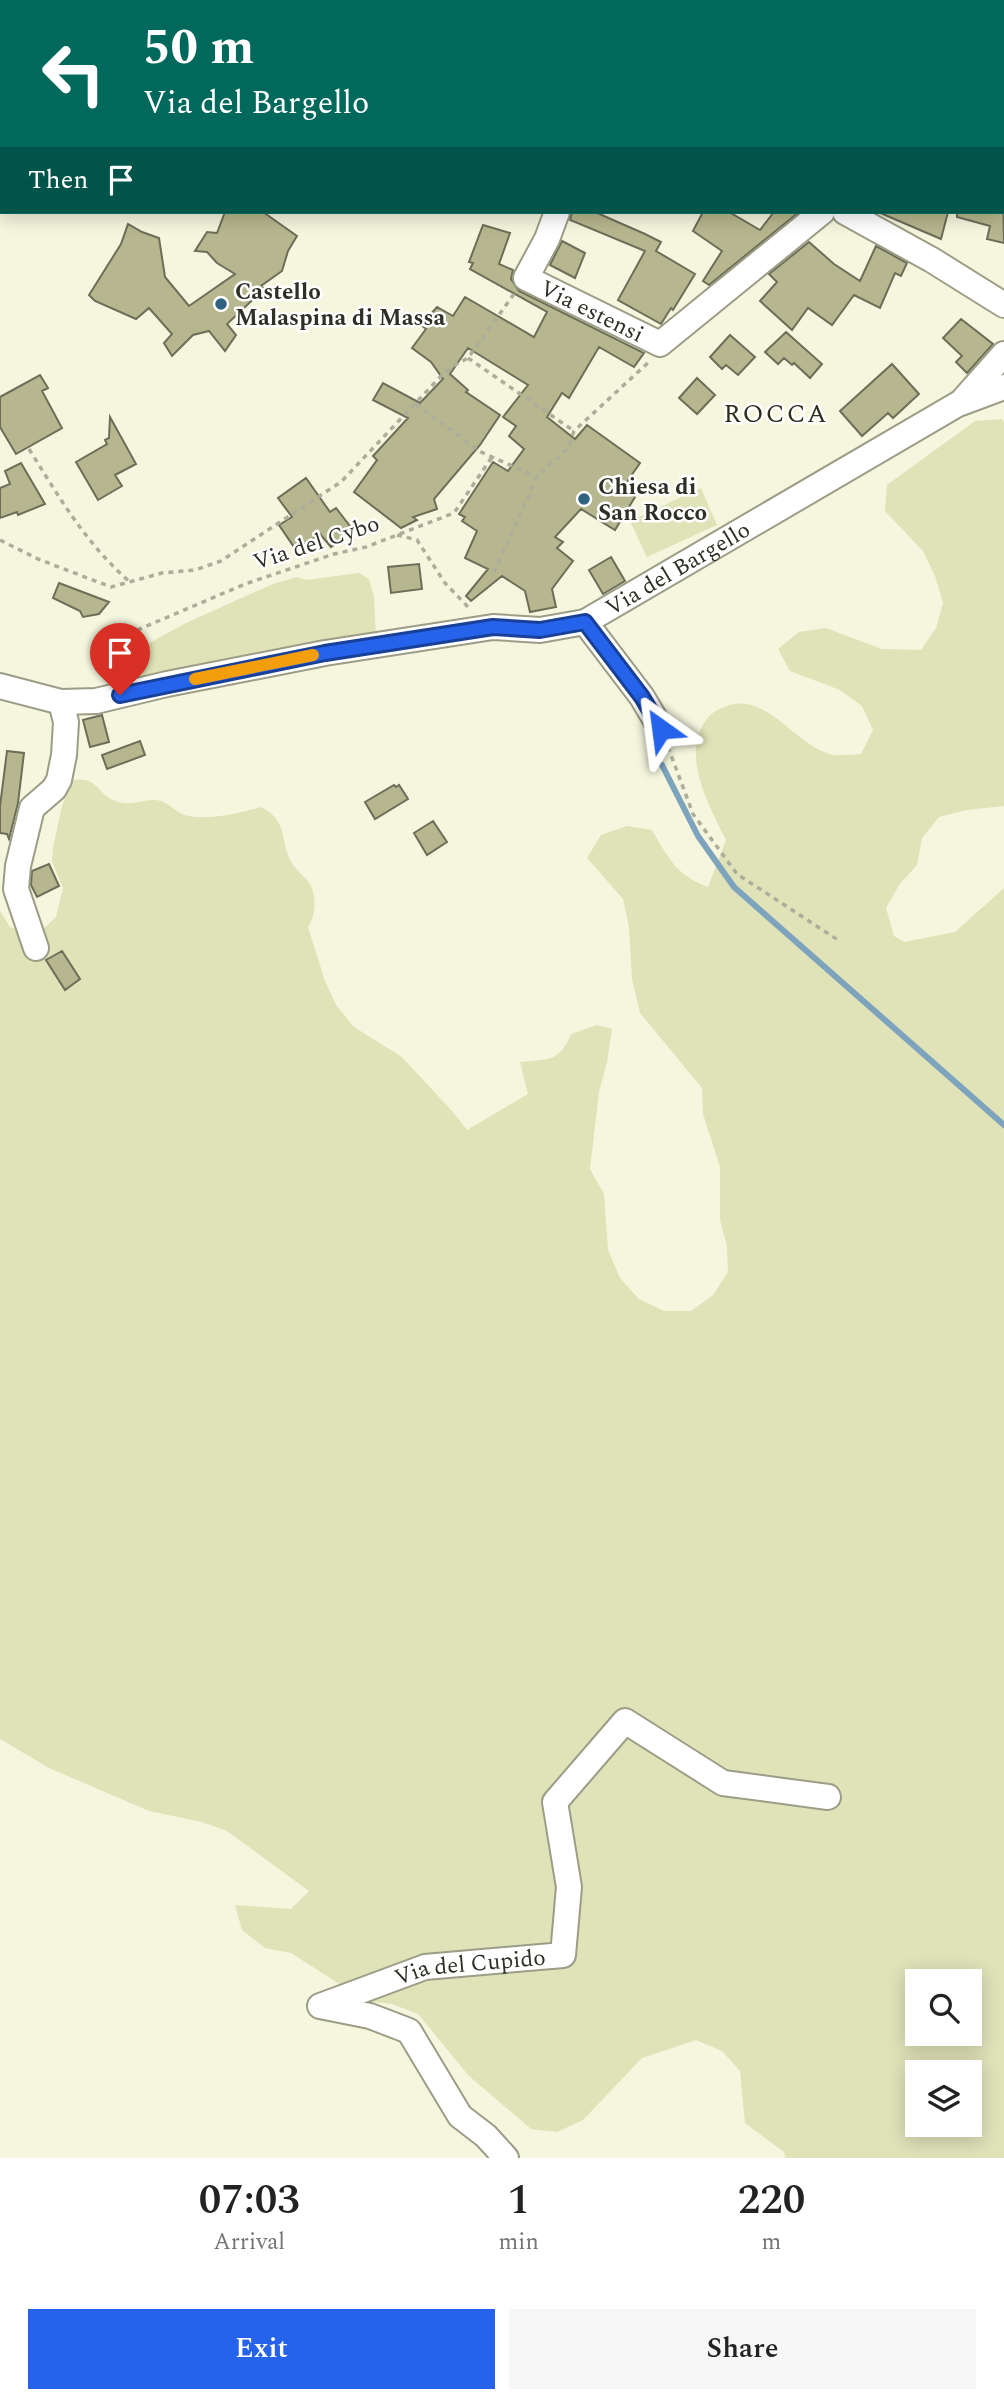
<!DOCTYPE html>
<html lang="en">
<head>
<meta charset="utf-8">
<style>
	:root { --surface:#fff; --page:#f6f6f6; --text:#222; --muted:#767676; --accent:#2563eb }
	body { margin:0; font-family:Spectral,serif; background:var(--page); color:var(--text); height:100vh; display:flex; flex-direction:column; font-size:26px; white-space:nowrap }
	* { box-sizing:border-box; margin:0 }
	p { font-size:23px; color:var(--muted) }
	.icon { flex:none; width:38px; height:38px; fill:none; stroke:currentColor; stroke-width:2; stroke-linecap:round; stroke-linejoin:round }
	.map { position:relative; height:2158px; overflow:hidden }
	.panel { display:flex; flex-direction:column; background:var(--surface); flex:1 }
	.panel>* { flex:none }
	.banner { position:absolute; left:0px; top:0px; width:1004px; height:214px; box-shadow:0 4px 18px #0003; background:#00695c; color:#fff; overflow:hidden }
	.controls { position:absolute; left:905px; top:1969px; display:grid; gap:14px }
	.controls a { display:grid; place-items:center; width:77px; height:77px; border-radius:0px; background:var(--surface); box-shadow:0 4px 18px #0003; font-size:35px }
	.pin { position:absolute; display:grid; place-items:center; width:60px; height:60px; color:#fff; margin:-72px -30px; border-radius:50% 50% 50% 0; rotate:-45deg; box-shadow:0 0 7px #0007 }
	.pin .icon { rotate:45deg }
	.me { position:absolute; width:77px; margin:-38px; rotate:329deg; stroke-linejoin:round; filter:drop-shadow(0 0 5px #0008) }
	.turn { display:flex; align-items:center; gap:24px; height:147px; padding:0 28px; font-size:32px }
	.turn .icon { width:91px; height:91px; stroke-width:2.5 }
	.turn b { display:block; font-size:49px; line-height:60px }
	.then { display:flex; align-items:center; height:66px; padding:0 28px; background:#0003; gap:14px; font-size:26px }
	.eta { display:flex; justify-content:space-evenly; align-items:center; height:119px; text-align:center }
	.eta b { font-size:42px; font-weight:600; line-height:49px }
	.cta { display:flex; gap:14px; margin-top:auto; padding:14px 28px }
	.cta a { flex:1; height:80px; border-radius:0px; background:var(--accent); color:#fff; font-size:28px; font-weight:600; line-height:80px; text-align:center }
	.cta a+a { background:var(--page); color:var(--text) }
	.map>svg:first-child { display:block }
	.green { fill:#e0e2b8; fill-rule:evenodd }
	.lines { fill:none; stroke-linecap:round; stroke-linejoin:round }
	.stream { stroke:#7da3bd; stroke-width:6 }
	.building { fill:#b6b78e; stroke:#6d6e58; stroke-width:2 }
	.minor-casing { stroke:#9c9d86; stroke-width:28 }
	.path { stroke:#acad9a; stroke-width:3.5; stroke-dasharray:5 5; stroke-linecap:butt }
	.minor { stroke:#fff; stroke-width:24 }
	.route-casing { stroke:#184099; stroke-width:18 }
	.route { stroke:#2563eb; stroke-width:12 }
	.slow { stroke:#f59e0b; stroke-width:12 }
	.poi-dot { fill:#316280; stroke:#fff; stroke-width:2.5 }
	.labels { text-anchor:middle; stroke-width:5; stroke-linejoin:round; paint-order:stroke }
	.poi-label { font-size:23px; font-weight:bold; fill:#2e2f25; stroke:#fff; text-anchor:start }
	.street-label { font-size:23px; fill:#2e2f25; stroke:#fff }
	.quarter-label { font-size:26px; letter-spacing:2px; fill:#2e2f1b; stroke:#fff }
</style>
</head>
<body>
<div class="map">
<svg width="1004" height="2158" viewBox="0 0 1004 2158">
	<rect width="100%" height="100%" fill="#f5f6dd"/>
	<path class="green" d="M 1002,419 L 1004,422 L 1004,806 L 966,810 L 939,817 L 922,838 L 917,865 L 899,885 L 886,908 L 894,936 L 904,942 L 955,932 L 1004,888 L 1004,2158 L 786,2158 L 784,2152 L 745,2123 L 740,2071 L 722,2051 L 696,2040 L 642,2058 L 583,2120 L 557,2132 L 531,2129 L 469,2076 L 418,2014 L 392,2004 L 366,2001 L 291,1953 L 265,1948 L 242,1930 L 235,1905 L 291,1909 L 309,1891 L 227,1831 L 202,1822 L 149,1811 L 49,1768 L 0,1739 L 0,911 L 10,927 L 36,936 L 56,917 L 63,888 L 52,862 L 53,847 L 62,806 L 72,780 C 100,776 97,796 118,802 C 132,806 143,799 156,800 C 166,801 172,808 180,813 C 199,823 241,813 261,807 C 289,821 279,841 292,863 C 296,871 305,876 310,884 C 317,897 316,915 308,927 L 325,981 L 336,1005 L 354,1027 L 402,1057 L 452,1111 L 467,1130 L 528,1094 L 520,1062 C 547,1059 559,1063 571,1034 L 597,1025 L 612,1029 L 607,1062 L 599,1092 L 590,1169 L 604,1194 L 608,1250 L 620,1278 L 639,1299 L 664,1311 L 691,1311 L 713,1295 L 728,1272 L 727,1246 L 720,1220 L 720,1167 L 703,1114 L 702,1088 L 640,1013 L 632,979 L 629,927 L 623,899 L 587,858 L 601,835 L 627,826 L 652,830 C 669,859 676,875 708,887 L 726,840 C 710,808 683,759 703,725 C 710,713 714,711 727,706 C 768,691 797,749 834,755 C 842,756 853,754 861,754 L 873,730 L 862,706 L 840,690 L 790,671 L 778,649 L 799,632 L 826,628 L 882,649 L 921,650 L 936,628 L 943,603 L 935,576 L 923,551 L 885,511 L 887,485 L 975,421 ZM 917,1981 L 970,1981 L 970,2034 L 917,2034 ZM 917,2072 L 970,2072 L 970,2124 L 917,2124 Z
		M 701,488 L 717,525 L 647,557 L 630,521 Z
		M 359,573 L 369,579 L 374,597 L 376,635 L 148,678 L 141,676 C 133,667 126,658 138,649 L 188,622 L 273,584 L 297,577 L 306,580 Z"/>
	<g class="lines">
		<path class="stream" d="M 662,765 L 698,836 L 734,887 L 1004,1125"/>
	</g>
	<path class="building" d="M 1003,193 L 1004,243 L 987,239 L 990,226 L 957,217 L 957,212 L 1003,212 Z
		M 225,212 L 263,212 L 297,236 L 288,251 L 282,271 L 261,286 L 264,289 L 227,324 L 236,335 L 225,351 L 209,331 L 193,335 L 172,356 L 164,343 L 172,334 L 149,308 L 136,319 L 95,301 L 89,295 L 121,244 L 128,224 L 142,232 L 159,238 L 165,277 L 189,306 L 235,274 L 217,263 L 207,252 L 195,251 L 207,232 L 217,233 Z
		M 572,212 L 595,212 L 645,234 L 661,242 L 656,251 L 695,274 L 673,310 L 671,308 L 661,324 L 618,300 L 645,251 L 570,220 Z
		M 703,212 L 729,212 L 760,230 L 774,212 L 799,212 L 709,285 L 703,281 L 722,251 L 693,231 Z
		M 878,212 L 948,212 L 941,239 Z
		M 483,225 L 510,233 L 499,264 L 513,270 L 511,279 L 519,291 L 644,353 L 634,367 L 599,347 L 569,398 L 562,393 L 547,417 L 575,439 L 587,425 L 640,463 L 622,489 L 635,497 L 615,530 L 581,509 L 555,537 L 563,542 L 557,548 L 573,561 L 552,589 L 556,607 L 530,612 L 525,591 L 502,576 L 471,601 L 466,596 L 488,569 L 465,558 L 477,531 L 462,521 L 465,517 L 459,514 L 493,462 L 508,471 L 524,449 L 509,436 L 516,426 L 503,417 L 528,385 L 468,348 L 450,374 L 468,390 L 466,392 L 500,415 L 480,445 L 434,499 L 437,509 L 413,517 L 417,520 L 401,528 L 354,492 L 377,460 L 373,456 L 408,418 L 373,400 L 383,383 L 420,403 L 443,379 L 431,362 L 412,348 L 426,329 L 421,325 L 437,307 L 453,316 L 465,297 L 534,337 L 547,312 L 470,269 L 473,263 L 469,262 Z
		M 562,241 L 585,253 L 575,278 L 550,265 Z
		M 809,242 L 834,264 L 860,281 L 876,246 L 907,263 L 901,276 L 895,273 L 880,308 L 854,295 L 832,325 L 808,308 L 792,330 L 760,301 L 777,282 L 769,274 Z
		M 961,319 L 993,344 L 967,373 L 956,362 L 962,356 L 943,338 Z
		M 786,332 L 822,364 L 810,378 L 794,363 L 792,365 L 784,358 L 778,364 L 765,352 Z
		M 730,335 L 755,357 L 738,375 L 726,365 L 722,369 L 710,357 Z
		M 892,364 L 919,394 L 893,418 L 888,413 L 862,436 L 840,411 Z
		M 40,375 L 48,388 L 42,391 L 62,428 L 16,454 L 0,427 L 0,397 Z
		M 697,378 L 715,395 L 697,414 L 679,398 Z
		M 110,417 L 136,464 L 115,475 L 122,486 L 98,500 L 76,462 L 107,444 L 105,440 L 109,438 Z
		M 21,463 L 45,504 L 18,515 L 17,512 L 0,518 L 0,488 L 10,484 L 5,471 Z
		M 306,478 L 330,512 L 336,508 L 353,530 L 331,547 L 320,534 L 296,550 L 279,525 L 292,517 L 278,498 Z
		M 611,557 L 625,581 L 603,594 L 589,570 Z
		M 419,564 L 422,589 L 391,593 L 388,567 Z
		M 59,583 L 109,602 L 99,614 L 83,617 L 80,611 L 53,598 Z
		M 102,715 L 109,742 L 90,747 L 83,720 Z
		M 140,741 L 145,755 L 107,769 L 102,755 Z
		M 7,751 L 24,753 L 18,803 L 9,839 L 7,834 L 0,833 L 0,806 Z
		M 394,785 L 396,787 L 399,785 L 408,799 L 375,819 L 365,802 Z
		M 433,821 L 447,842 L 427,855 L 414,833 Z
		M 49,864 L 59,886 L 37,897 L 31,885 L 32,871 Z
		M 62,951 L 80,979 L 65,990 L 46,960 Z"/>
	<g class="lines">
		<g class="minor-casing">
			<g id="minor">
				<path d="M 717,0 L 719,2"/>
				<path d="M 884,0 L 887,2"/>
				<path d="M 266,2 L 267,0"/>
				<path d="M 629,2 L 630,0"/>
				<path id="s1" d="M 557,212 L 547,239 L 526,278 L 660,344 L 822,212"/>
				<path d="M 845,212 L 932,260 L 1004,305"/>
				<path d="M 964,399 L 1004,354"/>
				<path d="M 585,622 L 642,697 L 661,729"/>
				<path id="s2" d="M 0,686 L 61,702 L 96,701 L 167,684 L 325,653 L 493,627 L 540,630 L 585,622 L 958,404 L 1004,387"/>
				<path d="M 36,948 L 16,889 L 18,866 L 32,808 L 54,789 L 59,780 L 64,755 L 66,722 L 61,702"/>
				<path id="s3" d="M 506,2158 L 486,2136 L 460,2116 L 409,2031 L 370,2016 L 320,2006 L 425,1967 L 563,1955 L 569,1887 L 555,1802 L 625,1721 L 723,1783 L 828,1797"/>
			</g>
		</g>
		<path class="path" d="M 68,2 L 69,0
			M 149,2 L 151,0
			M 0,127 L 2,124
			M 0,197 L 2,194
			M 468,358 L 574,431
			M 416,404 L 481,452 L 537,477
			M 29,449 C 59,497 86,544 130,582
			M 397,535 L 417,540 L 445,583 L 469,608
			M 0,540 L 38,559 L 111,587 L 162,573 L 195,570 L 221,561 L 341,482 L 443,374 L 455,365 L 468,358 L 514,294
			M 494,572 L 537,477 L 568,448 L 574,431 L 650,361
			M 128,634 L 245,584 L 334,554 L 366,547 L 454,513 L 492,457
			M 668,747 L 693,814 L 737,874 L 838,940"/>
		<use href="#minor" class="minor"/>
	</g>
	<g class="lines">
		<g class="route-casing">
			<path id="route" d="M 120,695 L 325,653 L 493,627 L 540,630 L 585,622 L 642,697 L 661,729"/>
		</g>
		<use href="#route" class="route"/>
		<path class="slow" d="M 195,679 L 313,655"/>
	</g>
	<g class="poi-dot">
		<circle cx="221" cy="304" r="7"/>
		<circle cx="584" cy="499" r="7"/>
	</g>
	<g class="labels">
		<g class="poi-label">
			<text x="235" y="299">Castello<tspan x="235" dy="26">Malaspina di Massa</tspan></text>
			<text x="598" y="494">Chiesa di<tspan x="598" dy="26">San Rocco</tspan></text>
		</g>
		<g class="street-label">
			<text dy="8" stroke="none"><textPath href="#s1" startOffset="147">Via estensi</textPath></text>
			<text transform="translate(316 542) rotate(-18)" y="8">Via del Cybo</text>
			<text dy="8" stroke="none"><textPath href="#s2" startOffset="702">Via del Bargello</textPath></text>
			<text dy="8" stroke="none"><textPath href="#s3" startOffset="411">Via del Cupido</textPath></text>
		</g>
		<g class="quarter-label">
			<text x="776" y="422">ROCCA</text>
		</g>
	</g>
</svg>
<div class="controls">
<a><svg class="icon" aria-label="search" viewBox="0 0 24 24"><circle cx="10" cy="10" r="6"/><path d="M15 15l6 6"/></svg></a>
<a><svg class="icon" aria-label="layers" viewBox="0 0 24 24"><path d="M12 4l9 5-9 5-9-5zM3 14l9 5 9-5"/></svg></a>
</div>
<div class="pin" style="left:120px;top:695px;background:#d93025"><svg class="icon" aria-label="arrive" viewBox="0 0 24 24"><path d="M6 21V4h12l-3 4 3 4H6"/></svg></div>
<svg class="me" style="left:661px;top:729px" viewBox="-20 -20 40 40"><path d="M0-17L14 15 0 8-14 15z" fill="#2563eb" stroke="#fff" stroke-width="4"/></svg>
<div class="banner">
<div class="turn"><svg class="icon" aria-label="left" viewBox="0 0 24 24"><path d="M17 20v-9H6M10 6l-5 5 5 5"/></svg><div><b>50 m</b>Via del Bargello</div></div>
<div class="then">Then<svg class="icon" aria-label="arrive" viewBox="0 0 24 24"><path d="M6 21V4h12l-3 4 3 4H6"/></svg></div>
</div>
</div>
<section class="panel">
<div class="eta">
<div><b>07:03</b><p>Arrival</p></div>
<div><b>1</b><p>min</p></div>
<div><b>220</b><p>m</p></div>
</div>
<div class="cta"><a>Exit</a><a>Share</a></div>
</section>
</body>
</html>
